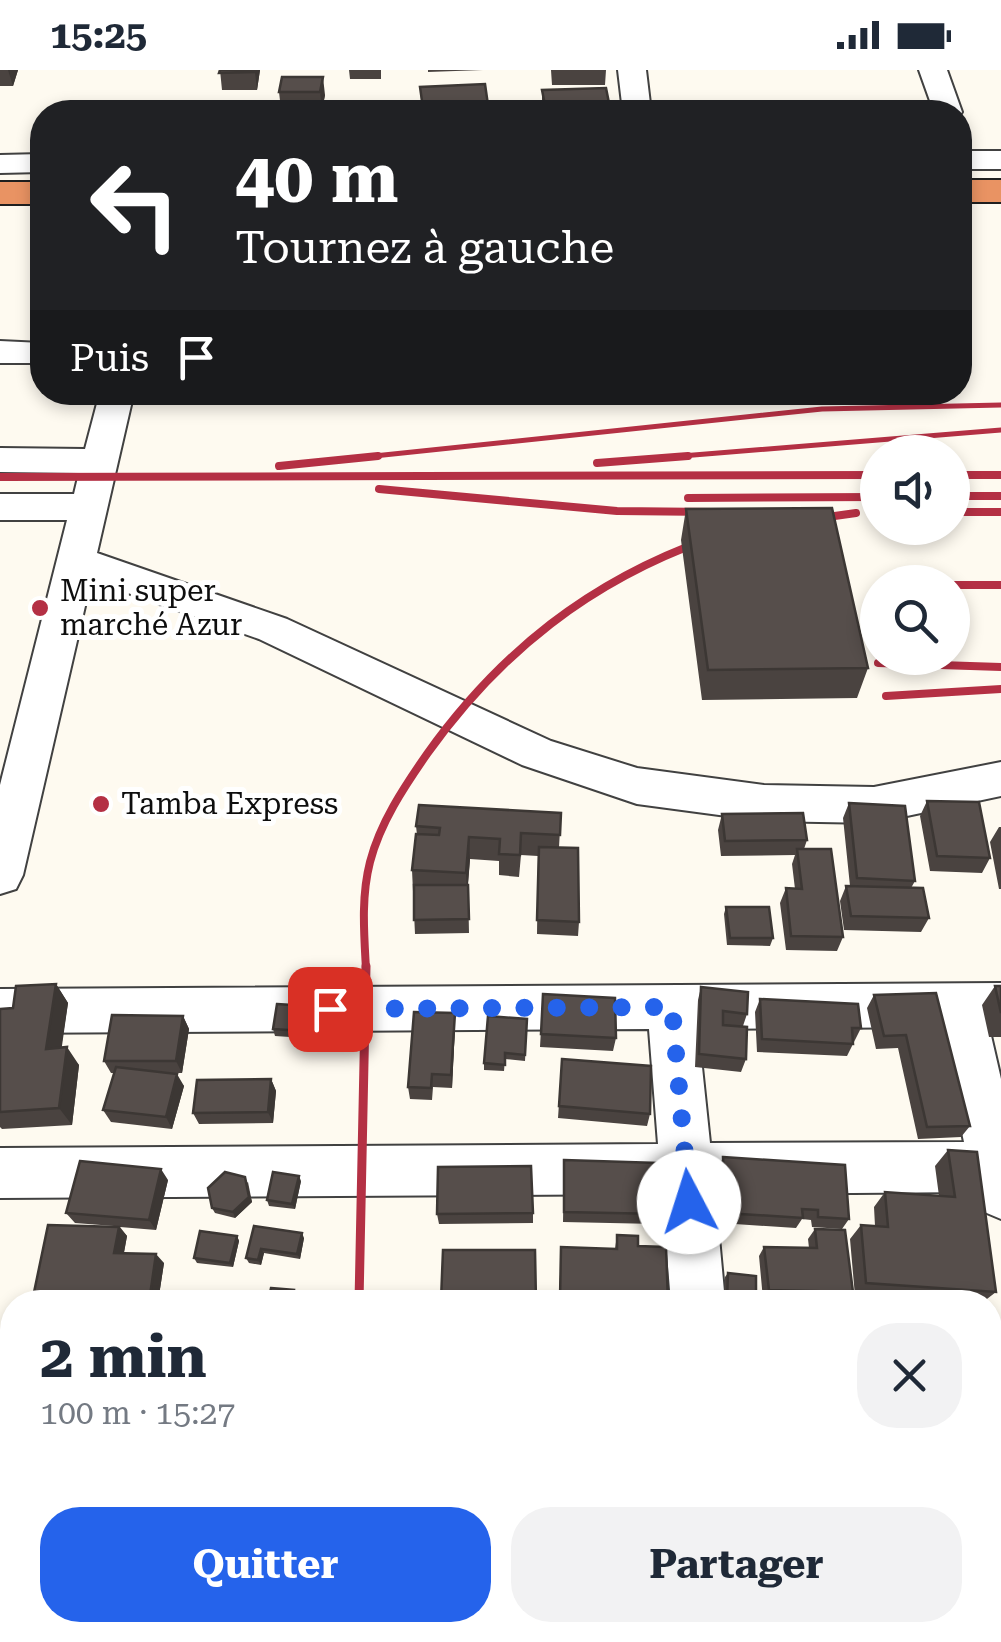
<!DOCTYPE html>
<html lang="fr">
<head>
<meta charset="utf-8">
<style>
	:root { --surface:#fff; --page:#f2f2f3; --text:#1f2937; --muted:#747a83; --accent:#2563eb }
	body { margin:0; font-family:"Roboto Serif",serif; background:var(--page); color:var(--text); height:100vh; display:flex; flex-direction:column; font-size:38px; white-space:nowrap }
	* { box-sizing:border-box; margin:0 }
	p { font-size:32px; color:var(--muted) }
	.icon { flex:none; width:55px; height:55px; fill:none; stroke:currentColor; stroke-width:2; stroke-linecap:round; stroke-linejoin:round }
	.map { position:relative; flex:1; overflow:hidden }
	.sheet { position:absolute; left:0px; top:1220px; width:1002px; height:352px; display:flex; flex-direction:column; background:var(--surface); border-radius:40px 40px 0 0; box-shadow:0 5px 15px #0003 }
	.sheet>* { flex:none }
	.top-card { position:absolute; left:30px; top:30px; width:942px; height:305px; border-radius:40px; box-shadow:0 5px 15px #0003; background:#202124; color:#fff; overflow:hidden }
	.tools { position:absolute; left:860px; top:365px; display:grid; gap:20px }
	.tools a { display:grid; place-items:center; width:110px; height:110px; border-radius:50%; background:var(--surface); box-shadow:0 5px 15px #0003; font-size:50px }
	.pin { position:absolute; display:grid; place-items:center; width:85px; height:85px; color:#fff; margin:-42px; border-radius:20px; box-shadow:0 5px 15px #0006 }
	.me { position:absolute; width:110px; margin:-55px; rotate:355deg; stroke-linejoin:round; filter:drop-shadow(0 0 8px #0008) }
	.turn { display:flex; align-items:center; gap:35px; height:210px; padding:0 40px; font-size:45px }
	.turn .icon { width:130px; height:130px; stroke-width:2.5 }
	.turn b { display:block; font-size:70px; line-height:85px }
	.then { display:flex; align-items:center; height:95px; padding:0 40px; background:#0003; gap:20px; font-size:38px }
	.round { display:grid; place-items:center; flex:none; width:105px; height:105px; border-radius:40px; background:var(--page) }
	.overview { display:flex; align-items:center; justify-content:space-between; height:170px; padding:0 40px }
	h1 { font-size:60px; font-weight:700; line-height:75px }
	.action { display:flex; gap:20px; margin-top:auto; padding:20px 40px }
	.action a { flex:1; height:115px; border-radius:40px; background:var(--accent); color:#fff; font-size:40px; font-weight:700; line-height:115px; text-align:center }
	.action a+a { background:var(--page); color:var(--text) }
	.status { display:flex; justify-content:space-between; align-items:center; height:70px; padding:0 50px; background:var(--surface); direction:ltr }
	.status svg { height:28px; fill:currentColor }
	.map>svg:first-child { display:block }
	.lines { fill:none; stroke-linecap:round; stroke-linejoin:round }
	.minor-casing { stroke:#414141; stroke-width:4 }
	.highway-casing { stroke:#1f1f1f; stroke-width:4 }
	.minor { fill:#fff; fill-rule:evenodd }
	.highway { fill:#e99363; fill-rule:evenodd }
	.rail-far2 { stroke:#b43044; stroke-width:5 }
	.rail-far1 { stroke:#b43044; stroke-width:8 }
	.rail { stroke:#b43044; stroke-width:9 }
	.wall { fill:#4a4340 }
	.shaded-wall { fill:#3c3734 }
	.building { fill:#564e4b; stroke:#3c3734; stroke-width:2.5 }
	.route { stroke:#2563eb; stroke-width:18; stroke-dasharray:0 32.4 }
	.poi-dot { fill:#b43044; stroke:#fff; stroke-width:4 }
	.labels { text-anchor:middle; stroke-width:10; stroke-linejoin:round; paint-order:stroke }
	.poi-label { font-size:30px; fill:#0e0e0e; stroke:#fff; text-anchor:start }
</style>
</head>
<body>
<div class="status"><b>15:25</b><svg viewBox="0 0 49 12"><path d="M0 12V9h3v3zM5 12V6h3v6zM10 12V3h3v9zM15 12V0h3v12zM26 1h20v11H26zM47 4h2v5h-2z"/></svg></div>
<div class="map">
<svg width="1001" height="1572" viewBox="0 0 1001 1572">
	<rect width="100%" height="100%" fill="#fefaf0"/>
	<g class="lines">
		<g class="minor-casing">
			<path id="minor" d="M 618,0 L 646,0 L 651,42 L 623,42 Z
				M 919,0 L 947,0 L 962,42 L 960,45 L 934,42 Z
				M 960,81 L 1001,81 L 1001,99 L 960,99 Z
				M 42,84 L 42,102 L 0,103 L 0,85 Z
				M 0,271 L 42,273 L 42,293 L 0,293 Z
				M 100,322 L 134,322 L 97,483 L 287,549 L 551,671 L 637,698 L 764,715 L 874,717 L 1001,692 L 1001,726 L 874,753 L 764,751 L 637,734 L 522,695 L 259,569 L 91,510 L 23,805 L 16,819 L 0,824 L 0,715 L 67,450 L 0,450 L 0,424 L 74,424 L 79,403 L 0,402 L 0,378 L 85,379 Z
				M 1001,913 L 1001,957 L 989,957 L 1001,1009 L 1001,1149 L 982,1141 L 975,1122 L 715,1124 L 725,1232 L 671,1232 L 662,1124 L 0,1128 L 0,1078 L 658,1074 L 649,959 L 0,963 L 0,919 ZM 940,957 L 964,1072 L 710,1073 L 698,959 Z
				M 0,1272 L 12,1272 L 12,1328 L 0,1328 Z
				M 990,1485 L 1001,1485 L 1001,1547 L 990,1547 Z
				M 0,1490 L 12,1490 L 12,1552 L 0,1552 Z
				M 317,1560 L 379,1560 L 379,1572 L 317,1572 Z
				M 694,1560 L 756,1560 L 757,1572 L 695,1572 Z"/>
		</g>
		<g class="highway-casing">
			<path id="highway" d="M 960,110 L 1001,110 L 1001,132 L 960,132 Z
				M 0,112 L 42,112 L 42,134 L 0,134 Z"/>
		</g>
		<use href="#minor" class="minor"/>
		<use href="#highway" class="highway"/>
		<path class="rail-far2" d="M 355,388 L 822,339 L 1001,335
			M 657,388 L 1001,360"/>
		<path class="rail-far1" d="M 597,393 L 688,386
			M 279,396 L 378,386
			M 952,405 L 1001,405
			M 0,407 L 878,405
			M 379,419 L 617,441 L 713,442
			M 952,426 L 1001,426
			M 688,428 L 878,427
			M 952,442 L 1001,442
			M 806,450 L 856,443
			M 952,515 L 1001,515
			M 878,593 L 1001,597
			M 886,626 L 1001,619
			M 366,899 C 364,863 361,827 370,792 C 380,753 404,717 427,684 C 500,582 590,511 708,469"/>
		<path class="rail" d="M 359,1232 L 366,896"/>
	</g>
	<path class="wall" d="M 0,0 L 18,0 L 13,16 L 0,16 Z
		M 220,0 L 260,0 L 257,20 L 222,20 Z
		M 349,0 L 381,0 L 381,9 L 350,9 Z
		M 428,0 L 483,0 L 428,2 Z
		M 551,0 L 606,0 L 605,15 L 552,15 Z
		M 282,7 L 325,25 L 322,40 L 281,39 L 279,22 Z
		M 420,17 L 488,35 L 488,42 L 422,42 Z
		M 542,20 L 609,33 L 608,42 L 542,42 Z
		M 686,439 L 868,598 L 857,628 L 702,630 L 681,470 Z
		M 927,731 L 990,788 L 982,803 L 930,801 L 920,746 Z
		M 849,733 L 915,811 L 911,818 L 929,848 L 921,862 L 844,860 L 840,831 L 846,816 L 850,816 L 843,748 Z
		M 561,743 L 559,777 L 579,852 L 578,866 L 537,864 L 538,786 L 521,785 L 519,807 L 499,805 L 499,791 L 470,789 L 468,815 L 469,863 L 415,864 L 412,800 L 417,765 L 416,756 Z
		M 722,744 L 807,770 L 804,779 L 843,867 L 837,881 L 786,880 L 780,833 L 786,818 L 795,819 L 792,794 L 795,785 L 721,786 L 718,760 Z
		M 999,757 L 1001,757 L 1001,819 L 999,819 L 990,772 Z
		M 726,837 L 773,868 L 770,876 L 727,875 L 724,844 Z
		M 56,914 L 68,933 L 61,978 L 79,995 L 72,1055 L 2,1059 L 0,1057 L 0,939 L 13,938 Z
		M 995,916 L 1001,916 L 1001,967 L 989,967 L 982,935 Z
		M 701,917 L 747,944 L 743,956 L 746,989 L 741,1002 L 695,997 L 698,930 Z
		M 936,923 L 970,1056 L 961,1067 L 918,1069 L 898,978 L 876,979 L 867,938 L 874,925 Z
		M 543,924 L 616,968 L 613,981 L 540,977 Z
		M 760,929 L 861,958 L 847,986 L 757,982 L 755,942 Z
		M 309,943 L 305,968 L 275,966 L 273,959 Z
		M 183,946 L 189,959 L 182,1003 L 172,1003 L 184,1016 L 172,1059 L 111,1052 L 103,1040 L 114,1003 L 111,1003 L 104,991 Z
		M 527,949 L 525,991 L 505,989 L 504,1001 L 484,1000 L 484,993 Z
		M 455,956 L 452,1018 L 433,1017 L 432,1030 L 410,1029 L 408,1017 Z
		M 562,989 L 650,1044 L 647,1056 L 558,1048 Z
		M 271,1009 L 276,1021 L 273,1053 L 199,1054 L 193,1043 Z
		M 948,1080 L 996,1222 L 983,1232 L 958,1232 L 855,1226 L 850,1169 L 861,1155 L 875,1156 L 874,1137 L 885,1122 L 939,1126 L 935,1096 Z
		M 723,1087 L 849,1149 L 842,1159 L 812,1157 L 811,1150 L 802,1149 L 796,1158 L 720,1153 L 719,1098 Z
		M 564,1090 L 660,1144 L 657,1154 L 563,1152 Z
		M 168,1110 L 156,1160 L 120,1157 L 127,1166 L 124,1183 L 164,1193 L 158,1232 L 32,1232 L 114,1156 L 75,1153 L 66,1143 Z
		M 301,1111 L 295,1139 L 269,1136 L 267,1130 Z
		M 248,1112 L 252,1132 L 235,1148 L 215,1143 L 212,1138 Z
		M 533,1143 L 533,1153 L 439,1154 L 437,1144 Z
		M 254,1156 L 304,1168 L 300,1189 L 264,1183 L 261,1195 L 249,1193 L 246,1188 Z
		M 815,1159 L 853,1222 L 845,1231 L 763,1229 L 759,1186 L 764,1177 L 809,1178 L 808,1169 Z
		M 617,1165 L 638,1176 L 668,1232 L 559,1232 L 561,1177 L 615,1179 Z
		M 237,1166 L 239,1171 L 233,1197 L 197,1193 L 194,1188 Z
		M 443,1180 L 535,1180 L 536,1232 L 442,1232 Z
		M 728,1203 L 756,1232 L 724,1232 L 725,1207 Z
		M 990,1281 L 1001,1281 L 1001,1458 L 990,1457 Z
		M 883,1560 L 966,1560 L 968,1572 L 914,1572 L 912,1560 Z"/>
	<path class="shaded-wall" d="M 8,0 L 18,0 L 13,16 Z
		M 255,0 L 260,0 L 257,20 L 255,2 Z
		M 323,7 L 325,25 L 322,40 L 320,22 Z
		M 469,767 L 470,789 L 467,824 L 466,803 Z
		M 56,914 L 68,933 L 59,997 L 46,979 Z
		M 307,936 L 309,943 L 305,968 L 303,961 Z
		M 455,943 L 455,956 L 452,1018 L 451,1005 Z
		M 183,946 L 189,959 L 182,1003 L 176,991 Z
		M 67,977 L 79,995 L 72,1055 L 59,1038 Z
		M 177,1004 L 184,1016 L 172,1059 L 166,1047 Z
		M 271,1009 L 276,1021 L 273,1053 L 268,1042 Z
		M 161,1099 L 168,1110 L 156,1160 L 149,1150 Z
		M 299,1106 L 301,1111 L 295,1139 L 292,1134 Z
		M 245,1107 L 252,1132 L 235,1148 L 233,1142 Z
		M 119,1157 L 127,1166 L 122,1192 L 114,1183 Z
		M 302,1163 L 304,1168 L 300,1189 L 297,1184 Z
		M 237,1166 L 239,1171 L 233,1197 L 230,1193 Z
		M 261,1179 L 264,1183 L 261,1195 L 258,1190 Z
		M 156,1184 L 164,1193 L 158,1232 L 149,1232 Z
		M 8,1339 L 12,1342 L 12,1367 L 3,1401 L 0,1399 L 0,1366 Z
		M 99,1560 L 109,1560 L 107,1572 L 97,1572 Z
		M 147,1560 L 155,1560 L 153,1572 L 144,1572 Z"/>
	<path class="building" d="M 220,0 L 255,0 L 255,2 L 219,3 Z
		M 282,7 L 323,7 L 320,22 L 279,22 Z
		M 485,14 L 488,35 L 423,38 L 420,17 Z
		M 606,18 L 609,33 L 545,35 L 542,20 Z
		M 832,438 L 868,598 L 708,600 L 686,439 Z
		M 927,731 L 979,732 L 990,788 L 937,786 Z
		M 849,733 L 905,736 L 915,811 L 857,808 Z
		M 419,735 L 561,743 L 560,765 L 521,763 L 520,785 L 499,784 L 500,769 L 469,767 L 466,803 L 412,800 L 416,764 L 439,765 L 440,758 L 416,756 Z
		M 803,743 L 807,770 L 725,771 L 722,744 Z
		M 539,777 L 578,778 L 579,852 L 537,850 Z
		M 797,779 L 831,779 L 843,867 L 791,866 L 786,818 L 802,819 Z
		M 414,815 L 468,815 L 469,849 L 414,850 Z
		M 846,816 L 923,818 L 929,848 L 851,846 Z
		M 726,837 L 769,837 L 773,868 L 730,868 Z
		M 56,914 L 46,979 L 67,977 L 59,1038 L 0,1042 L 0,939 L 13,938 L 16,916 Z
		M 995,916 L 1001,916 L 1001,943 Z
		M 701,917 L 748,922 L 747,944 L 723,941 L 723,955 L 747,957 L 746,989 L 699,984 Z
		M 936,923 L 970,1056 L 927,1057 L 906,965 L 884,966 L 874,925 Z
		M 543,924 L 615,928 L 616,968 L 541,964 Z
		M 760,929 L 858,934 L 861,958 L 852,958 L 853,974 L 762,969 Z
		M 277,934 L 307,936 L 303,961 L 273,959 Z
		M 414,942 L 455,943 L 451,1005 L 432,1004 L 431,1018 L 408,1017 Z
		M 112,945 L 183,946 L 176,991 L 104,991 Z
		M 488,946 L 527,949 L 525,985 L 505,983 L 505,995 L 484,993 Z
		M 562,989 L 651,996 L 650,1044 L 559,1036 Z
		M 116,997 L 177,1004 L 166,1047 L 103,1040 Z
		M 271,1009 L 268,1042 L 193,1043 L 197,1010 Z
		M 948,1080 L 977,1082 L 996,1222 L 866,1213 L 861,1155 L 888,1157 L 885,1122 L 955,1127 Z
		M 723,1087 L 845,1095 L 849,1149 L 818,1147 L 818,1140 L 802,1139 L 803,1148 L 725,1143 Z
		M 564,1090 L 658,1093 L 660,1144 L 564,1142 Z
		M 80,1091 L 161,1099 L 149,1150 L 66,1143 Z
		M 531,1096 L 533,1143 L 437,1144 L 438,1097 Z
		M 225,1102 L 245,1107 L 249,1127 L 233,1142 L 212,1138 L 208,1118 Z
		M 273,1102 L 299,1106 L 292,1134 L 267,1130 Z
		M 48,1155 L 119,1157 L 114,1183 L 156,1184 L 149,1232 L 32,1232 Z
		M 254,1156 L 302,1163 L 297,1184 L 261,1179 L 258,1190 L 246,1188 Z
		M 815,1159 L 845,1160 L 853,1222 L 769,1220 L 764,1177 L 817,1178 Z
		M 200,1161 L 237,1166 L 230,1193 L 194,1188 Z
		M 617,1165 L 638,1166 L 638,1176 L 666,1177 L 668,1232 L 560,1229 L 561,1177 L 617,1179 Z
		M 443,1180 L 535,1180 L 536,1231 L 441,1230 Z
		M 728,1203 L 756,1206 L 756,1232 L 727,1231 Z
		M 271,1218 L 294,1220 L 292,1232 L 268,1232 Z
		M 990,1281 L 1001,1281 L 1001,1451 L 990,1450 Z
		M 0,1338 L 8,1339 L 0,1366 Z
		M 990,1536 L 993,1555 L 990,1555 Z
		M 0,1553 L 12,1553 L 12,1560 L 99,1560 L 97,1572 L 0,1572 Z
		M 110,1560 L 147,1560 L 144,1572 L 108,1572 Z
		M 289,1560 L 315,1560 L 314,1572 L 288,1572 Z
		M 399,1560 L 469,1560 L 468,1572 L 398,1572 Z
		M 493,1560 L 539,1560 L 539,1572 L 493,1572 Z
		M 759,1560 L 792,1560 L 793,1572 L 760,1572 Z
		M 922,1560 L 966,1560 L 968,1572 L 924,1572 Z"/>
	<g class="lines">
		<path class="route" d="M 330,939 L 672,937 L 689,1132"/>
	</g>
	<g class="poi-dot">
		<circle cx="40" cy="538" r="10"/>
		<circle cx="101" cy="734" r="10"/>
	</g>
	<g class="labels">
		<g class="poi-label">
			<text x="60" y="531">Mini super<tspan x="60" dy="34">marché Azur</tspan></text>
			<text x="121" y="744">Tamba Express</text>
		</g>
	</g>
</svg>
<div class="tools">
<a><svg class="icon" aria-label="sound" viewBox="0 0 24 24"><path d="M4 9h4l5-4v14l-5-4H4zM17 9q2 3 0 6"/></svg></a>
<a><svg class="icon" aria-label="search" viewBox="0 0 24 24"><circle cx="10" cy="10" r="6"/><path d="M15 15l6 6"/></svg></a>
</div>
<div class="pin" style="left:330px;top:939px;background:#d93025"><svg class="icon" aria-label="arrive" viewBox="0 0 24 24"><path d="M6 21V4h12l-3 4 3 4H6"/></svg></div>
<svg class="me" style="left:689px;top:1132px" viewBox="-20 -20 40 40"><circle r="19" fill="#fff"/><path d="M0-13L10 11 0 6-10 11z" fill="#2563eb"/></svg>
<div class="top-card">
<div class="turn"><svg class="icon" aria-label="left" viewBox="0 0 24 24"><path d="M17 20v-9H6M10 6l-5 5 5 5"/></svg><div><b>40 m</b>Tournez à gauche</div></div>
<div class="then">Puis<svg class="icon" aria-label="arrive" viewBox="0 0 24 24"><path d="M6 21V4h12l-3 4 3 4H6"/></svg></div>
</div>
<section class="sheet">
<div class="overview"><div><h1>2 min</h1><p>100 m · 15:27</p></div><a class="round"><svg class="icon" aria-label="close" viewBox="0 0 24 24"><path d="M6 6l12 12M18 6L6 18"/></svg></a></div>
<div class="action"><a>Quitter</a><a>Partager</a></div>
</section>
</div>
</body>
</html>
